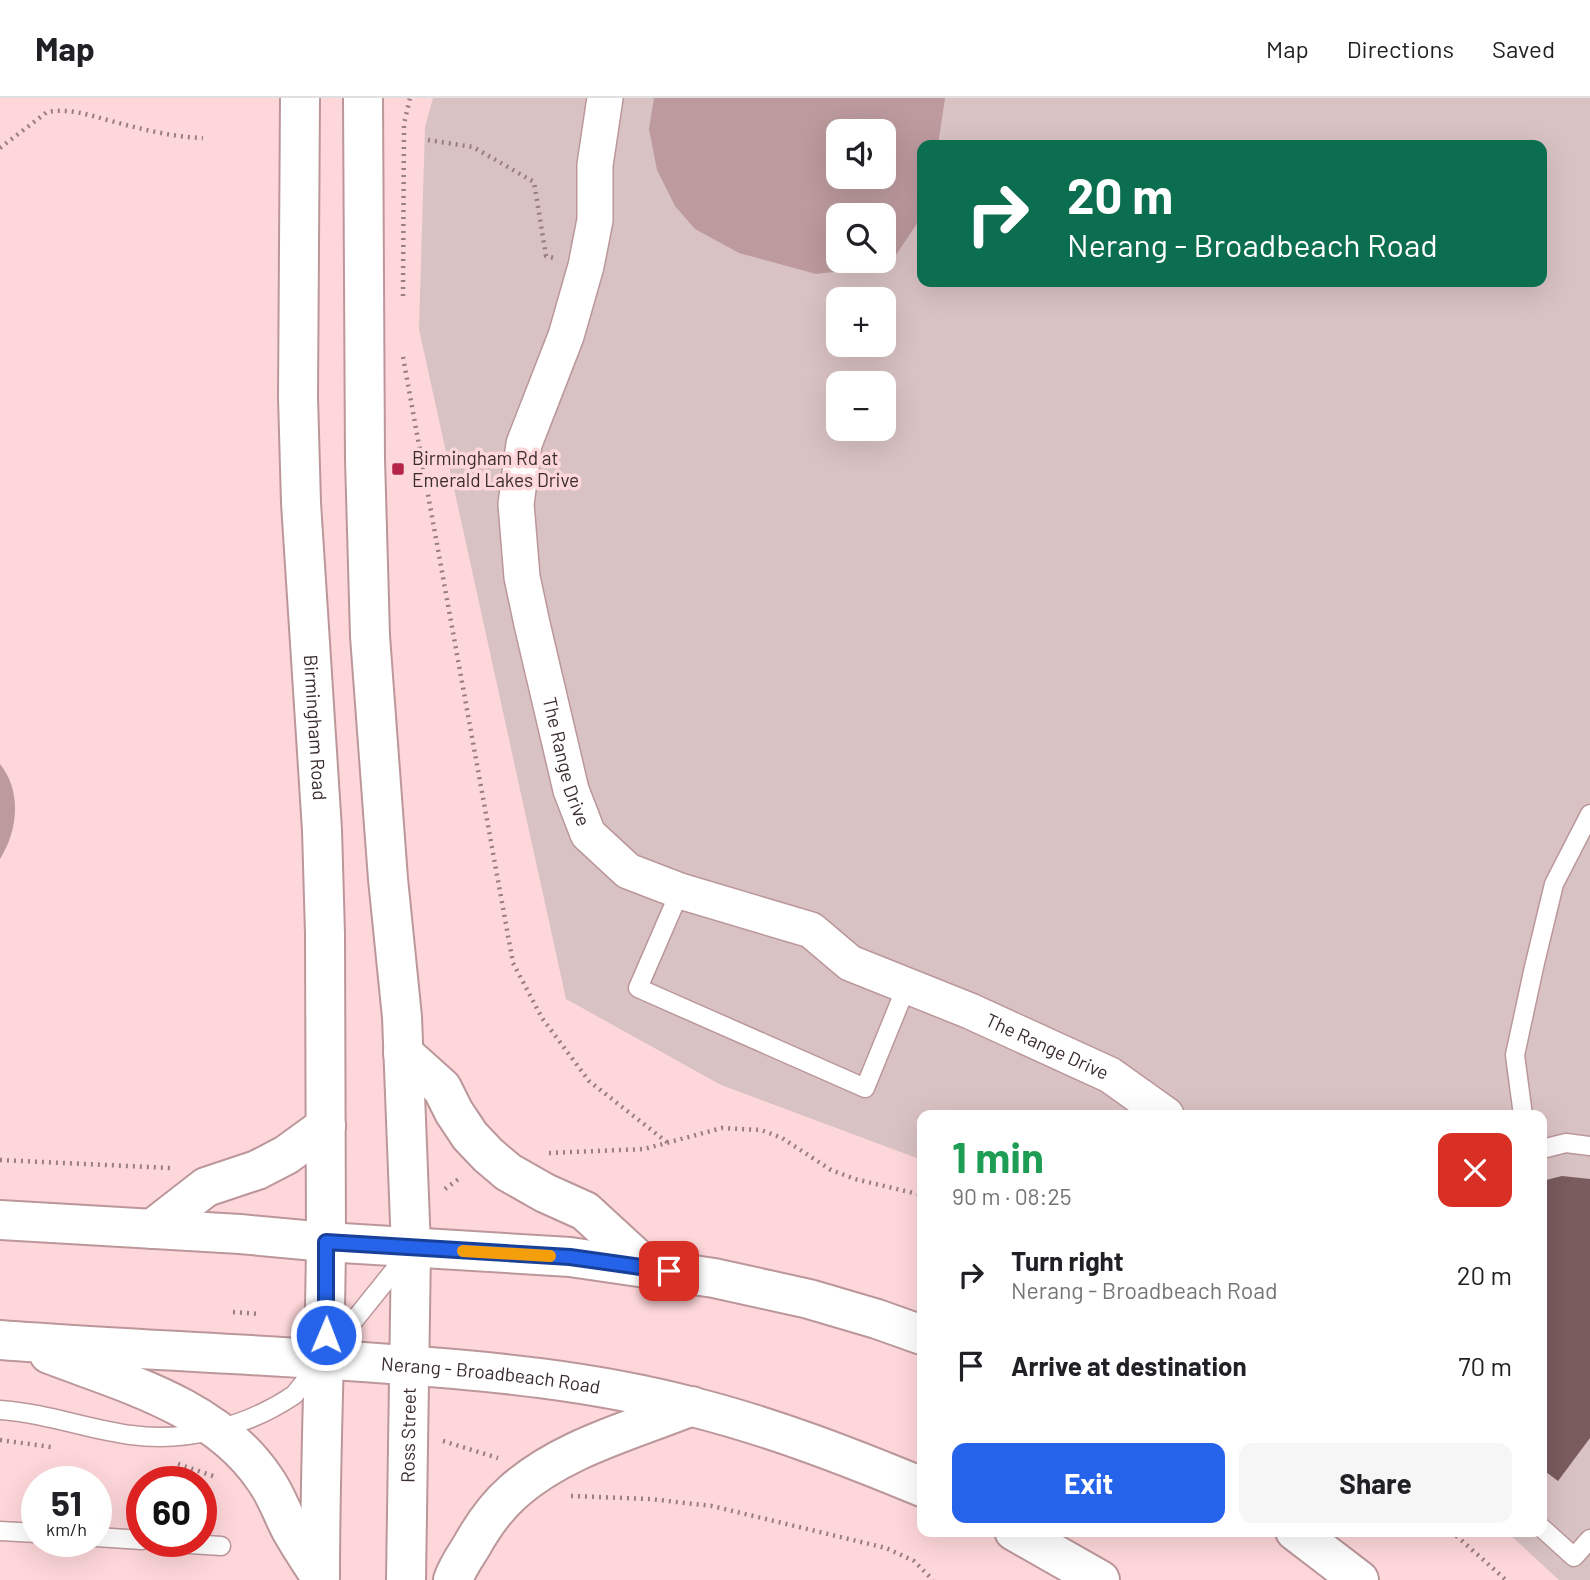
<!DOCTYPE html>
<html lang="en">
<head>
<meta charset="utf-8">
<style>
	:root { --surface:#fff; --page:#f6f6f6; --text:#202124; --muted:#757577; --line:#e0e0e0; --accent:#2563eb }
	body { margin:0; font-family:Barlow,sans-serif; background:var(--page); color:var(--text); height:100vh; display:flex; flex-direction:column; font-size:26px; white-space:nowrap }
	* { box-sizing:border-box; margin:0 }
	p { font-size:23px; color:var(--muted) }
	.icon { flex:none; width:38px; height:38px; fill:none; stroke:currentColor; stroke-width:2; stroke-linecap:round; stroke-linejoin:round }
	.map { position:relative; flex:1; overflow:hidden }
	.details { position:absolute; left:917px; top:1012px; width:630px; height:427px; display:flex; flex-direction:column; background:var(--surface); border-radius:14px; box-shadow:0 7px 28px #0002 }
	.details>* { flex:none }
	.top-card { position:absolute; left:917px; top:42px; width:630px; height:147px; border-radius:14px; box-shadow:0 7px 28px #0002; background:#0b6e4f; color:#fff; overflow:hidden }
	.buttons { position:absolute; left:826px; top:21px; display:grid; gap:14px }
	.buttons a { display:grid; place-items:center; width:70px; height:70px; border-radius:14px; background:var(--surface); box-shadow:0 7px 28px #0002; font-size:35px }
	.speed { position:absolute; left:21px; top:1368px; display:flex; gap:14px; font-size:35px; font-weight:700; text-align:center }
	.speed>* { display:grid; place-content:center; width:91px; height:91px; border-radius:50%; background:var(--surface); box-shadow:0 7px 28px #0002; line-height:1 }
	.speed small { font-size:18px; font-weight:400 }
	.speed .limit { border:10px solid #d22; background:#fff; color:#111 }
	.pin { position:absolute; display:grid; place-items:center; width:60px; height:60px; color:#fff; margin:-30px; border-radius:14px; box-shadow:0 4px 10px #0006 }
	.me { position:absolute; width:77px; margin:-38px; rotate:1deg; stroke-linejoin:round; filter:drop-shadow(0 0 5px #0008) }
	.turn { display:flex; align-items:center; gap:24px; height:147px; padding:0 35px; font-size:32px }
	.turn .icon { width:91px; height:91px; stroke-width:2.5 }
	.turn b { display:block; font-size:49px; line-height:60px }
	.round { display:grid; place-items:center; flex:none; width:74px; height:74px; border-radius:14px; background:var(--page) }
	.headline { display:flex; align-items:center; justify-content:space-between; height:119px; padding:0 35px }
	h1 { font-size:42px; font-weight:700; line-height:52px; color:#1e9e55 }
	.primary-button { display:flex; gap:14px; margin-top:auto; padding:14px 35px }
	.primary-button a { flex:1; height:80px; border-radius:14px; background:var(--accent); color:#fff; font-size:28px; font-weight:700; line-height:80px; text-align:center }
	.primary-button a+a { background:var(--page); color:var(--text) }
	ul { padding:0; list-style:none }
	li { display:flex; align-items:center; gap:21px; height:91px; padding:0 35px }
	li div { flex:1 }
	li b { display:block; font-size:26px }
	li em { font-style:normal }
	header { display:flex; align-items:center; gap:42px; box-sizing:border-box; height:98px; padding:0 35px; background:var(--surface); border-bottom:2px solid var(--line) }
	header strong { font-size:33px }
	nav { display:flex; gap:38px; margin-inline-start:auto; font-size:24px }
	.map>svg:first-child { display:block }
	.green { fill:#d9c2c3; fill-rule:evenodd }
	.water { fill:#bc9a9d; fill-rule:evenodd }
	.building { fill:#7a5b5e }
	.lines { fill:none; stroke-linecap:round; stroke-linejoin:round }
	.service-casing { stroke:#bb979a; stroke-width:21 }
	.minor-casing { stroke:#bb979a; stroke-width:38 }
	.tertiary-casing { stroke:#bb979a; stroke-width:42 }
	.primary-casing { stroke:#bb979a; stroke-width:42 }
	.path { stroke:#987e80; stroke-width:4.5; stroke-dasharray:2 5; stroke-linecap:butt }
	.service { stroke:#fff; stroke-width:18 }
	.minor { stroke:#fff; stroke-width:35 }
	.tertiary { stroke:#fff; stroke-width:38 }
	.primary { stroke:#fff; stroke-width:38 }
	.route-casing { stroke:#184099; stroke-width:18 }
	.route { stroke:#2563eb; stroke-width:12 }
	.slow { stroke:#f59e0b; stroke-width:12 }
	.poi-dot { fill:#b52348; stroke:#fed7da; stroke-width:2.5 }
	.labels { text-anchor:middle; stroke-width:7; stroke-linejoin:round; paint-order:stroke }
	.poi-label { font-size:19px; fill:#3b2d2e; stroke:#fed7da; text-anchor:start }
	.street-label { font-size:19px; fill:#3b2d2e; stroke:#fed7da }
</style>
</head>
<body>
<header>
<strong>Map</strong>
<nav><a>Map</a><a>Directions</a><a>Saved</a></nav>
</header>
<div class="map">
<svg width="1590" height="1482" viewBox="0 0 1590 1482">
	<rect width="100%" height="100%" fill="#fed7da"/>
	<path class="green" d="M 433,0 L 1590,0 L 1590,1482 L 1559,1482 L 1506,1433 L 1542,1433 L 1542,1017 L 922,1017 L 922,1062 L 721,987 L 566,901 L 419,231 L 425,29 ZM 838,33 L 884,33 L 884,79 L 838,79 ZM 922,47 L 1542,47 L 1542,184 L 922,184 ZM 838,117 L 884,117 L 884,163 L 838,163 ZM 838,201 L 884,201 L 884,247 L 838,247 ZM 838,285 L 884,285 L 884,331 L 838,331 Z"/>
	<path class="water" d="M 654,0 L 945,0 L 938,47 L 922,47 L 922,118 L 896,157 L 884,162 L 884,117 L 838,117 L 838,163 L 883,163 L 867,170 L 816,176 L 739,155 L 695,131 L 675,108 L 657,72 L 649,31 ZM 838,33 L 884,33 L 884,79 L 838,79 Z
		M 0,666 C 22,693 18,733 0,761 Z"/>
	<path class="building" d="M 1562,1078 L 1590,1081 L 1590,1340 L 1558,1383 L 1542,1371 L 1542,1083 Z"/>
	<g class="lines">
		<g class="service-casing">
			<path id="service" d="M 680,793 L 638,890 L 865,990 L 907,887
				M 1523,1017 L 1515,957 L 1534,869 L 1554,786 L 1590,716
				M 1542,1051 L 1566,1045 L 1590,1048
				M 0,1312 C 45,1315 87,1331 131,1337 C 187,1345 248,1328 294,1297 L 405,1159
				M 1542,1430 L 1574,1459 L 1590,1441
				M 0,1433 L 37,1435
				M 96,1439 L 142,1442
				M 160,1444 L 221,1448"/>
		</g>
		<g class="minor-casing">
			<g id="minor">
				<path id="s1" d="M 605,0 L 595,67 L 595,122 L 586,168 L 566,238 L 524,346 L 516,406 L 522,479 L 532,526 L 571,692 L 588,736 L 628,773 L 680,793 L 811,832 L 850,865 L 970,913 L 1110,977 L 1166,1017"/>
			</g>
		</g>
		<g class="tertiary-casing">
			<g id="tertiary">
				<path id="s2" d="M 300,0 L 298,299 L 301,405 L 322,732 L 325,836 L 326,1144"/>
				<path d="M 363,0 L 365,361 L 370,538 L 388,781 L 402,919 L 411,1150"/>
			</g>
		</g>
		<g class="primary-casing">
			<g id="primary">
				<path d="M 403,955 L 442,990 L 454,1014 L 470,1038 L 488,1057 L 508,1074 L 545,1095 L 585,1113 L 647,1170"/>
				<path d="M 0,1122 L 240,1136 L 326,1144 L 570,1159 L 714,1180 L 809,1201 L 877,1221 L 922,1237"/>
				<path d="M 152,1131 L 206,1089 L 257,1072 L 286,1057 L 326,1028"/>
				<path id="s3" d="M 0,1242 C 130,1252 260,1256 390,1266 C 491,1273 594,1283 693,1309 C 772,1329 847,1358 922,1389"/>
				<path d="M 49,1256 C 125,1285 216,1309 264,1380 C 276,1396 282,1415 291,1432 C 300,1448 310,1463 320,1478"/>
				<path d="M 1014,1433 L 1100,1482"/>
				<path d="M 1295,1433 L 1359,1482"/>
				<path d="M 320,1478 C 320,1367 325,1256 326,1144"/>
				<path id="s4" d="M 406,1482 L 411,1150"/>
				<path d="M 453,1482 C 457,1470 464,1460 471,1449 C 482,1429 496,1409 513,1394 C 562,1350 633,1332 692,1308"/>
			</g>
		</g>
		<path class="path" d="M 428,42 L 473,49 L 534,84 L 546,158 L 554,160
			M 0,50 L 47,14 C 70,10 89,17 111,23 C 141,31 172,39 203,40
			M 403,198 L 404,26 L 410,0
			M 403,259 L 513,865 L 542,920 L 589,983 L 668,1045
			M 549,1055 L 644,1051 L 722,1030 L 761,1032 L 782,1040 L 831,1072 L 855,1081 L 922,1097
			M 0,1062 L 170,1070
			M 445,1091 L 460,1080
			M 233,1214 L 259,1216
			M 0,1342 L 51,1349
			M 443,1343 L 498,1360
			M 178,1366 L 213,1378
			M 571,1398 L 650,1401 L 712,1408 L 886,1450 L 914,1463 L 933,1482
			M 1451,1433 L 1506,1482"/>
		<use href="#service" class="service"/>
		<use href="#minor" class="minor"/>
		<use href="#tertiary" class="tertiary"/>
		<use href="#primary" class="primary"/>
	</g>
	<g class="lines">
		<g class="route-casing">
			<path id="route" d="M 326,1237 L 326,1144 L 570,1159 L 669,1173"/>
		</g>
		<use href="#route" class="route"/>
		<path class="slow" d="M 463,1153 L 550,1158"/>
	</g>
	<rect class="poi-dot" x="391" y="364" width="14" height="14" rx="3.5"/>
	<g class="labels">
		<g class="poi-label">
			<text x="412" y="367">Birmingham Rd at<tspan x="412" dy="22">Emerald Lakes Drive</tspan></text>
		</g>
		<g class="street-label">
			<text dy="7" stroke="none"><textPath href="#s2" startOffset="630">Birmingham Road</textPath></text>
			<text dy="7" stroke="none"><textPath href="#s1" startOffset="682">The Range Drive</textPath></text>
			<text dy="7" stroke="none"><textPath href="#s1" startOffset="1270">The Range Drive</textPath></text>
			<text dy="7" stroke="none"><textPath href="#s3" startOffset="492">Nerang - Broadbeach Road</textPath></text>
			<text dy="7" stroke="none"><textPath href="#s4" startOffset="145">Ross Street</textPath></text>
		</g>
	</g>
</svg>
<div class="buttons">
<a><svg class="icon" aria-label="sound" viewBox="0 0 24 24"><path d="M4 9h4l5-4v14l-5-4H4zM17 9q2 3 0 6"/></svg></a>
<a><svg class="icon" aria-label="search" viewBox="0 0 24 24"><circle cx="10" cy="10" r="6"/><path d="M15 15l6 6"/></svg></a>
<a>+</a>
<a>−</a>
</div>
<div class="speed"><div>51<small>km/h</small></div><div class="limit">60</div></div>
<div class="pin" style="left:669px;top:1173px;background:#d93025"><svg class="icon" aria-label="arrive" viewBox="0 0 24 24"><path d="M6 21V4h12l-3 4 3 4H6"/></svg></div>
<svg class="me" style="left:326px;top:1237px" viewBox="-20 -20 40 40"><circle r="17" fill="#2563eb" stroke="#fff" stroke-width="3"/><path d="M0-11L8 9 0 5-8 9z" fill="#fff"/></svg>
<div class="top-card">
<div class="turn"><svg class="icon" aria-label="right" viewBox="0 0 24 24"><path d="M7 20v-9h11M14 6l5 5-5 5"/></svg><div><b>20 m</b>Nerang - Broadbeach Road</div></div>
</div>
<section class="details">
<div class="headline"><div><h1>1 min</h1><p>90 m · 08:25</p></div><a class="round" style="background:#d93025;color:#fff"><svg class="icon" aria-label="close" viewBox="0 0 24 24"><path d="M6 6l12 12M18 6L6 18"/></svg></a></div>
<ul>
<li><svg class="icon" aria-label="right" viewBox="0 0 24 24"><path d="M7 20v-9h11M14 6l5 5-5 5"/></svg><div><b>Turn right</b><p>Nerang - Broadbeach Road</p></div><em>20 m</em></li>
<li><svg class="icon" aria-label="arrive" viewBox="0 0 24 24"><path d="M6 21V4h12l-3 4 3 4H6"/></svg><div><b>Arrive at destination</b></div><em>70 m</em></li>
</ul>
<div class="primary-button"><a>Exit</a><a>Share</a></div>
</section>
</div>
</body>
</html>
